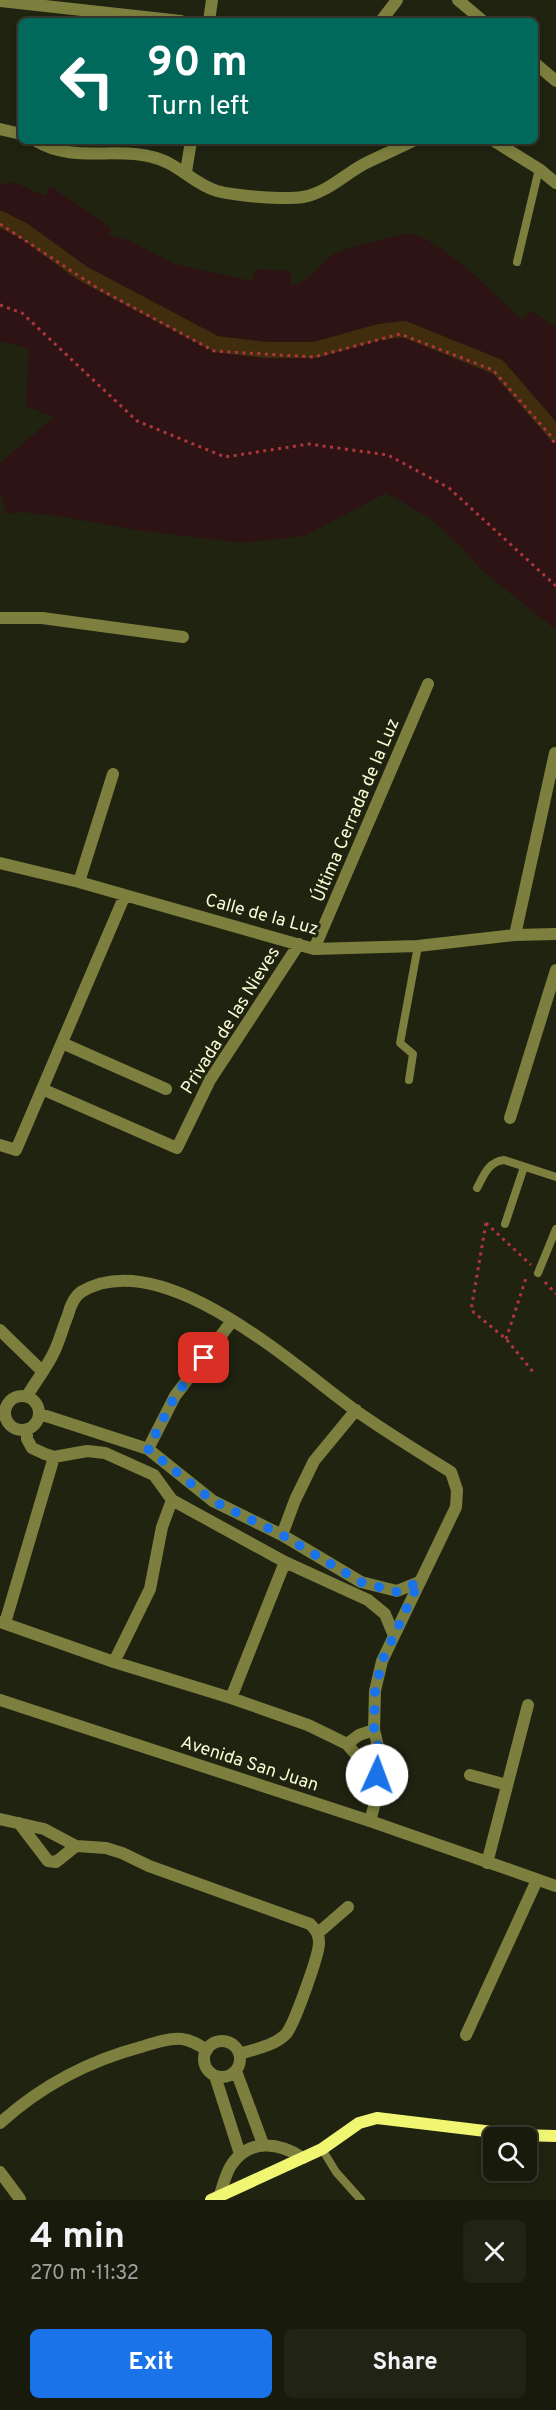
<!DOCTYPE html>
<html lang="en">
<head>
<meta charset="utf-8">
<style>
	:root { --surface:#181a0c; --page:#212315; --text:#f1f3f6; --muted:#9fa19d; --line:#36382d; --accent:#1a73e8 }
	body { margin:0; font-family:Overpass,sans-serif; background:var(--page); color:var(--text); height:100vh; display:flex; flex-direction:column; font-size:22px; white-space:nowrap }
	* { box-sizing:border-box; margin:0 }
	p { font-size:20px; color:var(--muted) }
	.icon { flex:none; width:33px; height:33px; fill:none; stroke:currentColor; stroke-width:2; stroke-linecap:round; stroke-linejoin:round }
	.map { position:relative; height:2200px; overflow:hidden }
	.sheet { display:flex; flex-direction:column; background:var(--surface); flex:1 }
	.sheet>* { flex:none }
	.guide { position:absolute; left:18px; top:18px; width:520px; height:126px; border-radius:9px; box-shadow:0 3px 9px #0003,0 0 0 2px var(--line); background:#00695c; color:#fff; overflow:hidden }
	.buttons { position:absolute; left:483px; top:2127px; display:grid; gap:12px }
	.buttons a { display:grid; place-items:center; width:54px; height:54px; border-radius:9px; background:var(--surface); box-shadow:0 3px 9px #0003,0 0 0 2px var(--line); font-size:30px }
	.pin { position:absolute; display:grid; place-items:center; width:51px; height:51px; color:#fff; margin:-26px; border-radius:12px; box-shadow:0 3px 9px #0006 }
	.me { position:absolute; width:66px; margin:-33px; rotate:2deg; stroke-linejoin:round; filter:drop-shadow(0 0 4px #0008) }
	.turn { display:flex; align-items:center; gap:21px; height:126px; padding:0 30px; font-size:27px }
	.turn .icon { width:78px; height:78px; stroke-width:2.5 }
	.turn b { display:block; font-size:42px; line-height:51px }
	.round { display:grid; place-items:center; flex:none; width:63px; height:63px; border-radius:9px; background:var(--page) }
	.overview { display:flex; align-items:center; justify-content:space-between; height:102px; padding:0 30px }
	h1 { font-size:36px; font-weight:700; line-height:45px }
	.primary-button { display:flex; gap:12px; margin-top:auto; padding:12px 30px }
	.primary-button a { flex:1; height:69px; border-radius:9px; background:var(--accent); color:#fff; font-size:24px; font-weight:700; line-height:69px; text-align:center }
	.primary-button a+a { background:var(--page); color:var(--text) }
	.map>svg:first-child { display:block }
	.green { fill:#2d1314 }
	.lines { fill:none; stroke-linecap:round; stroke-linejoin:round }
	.canal { stroke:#3f2d0d; stroke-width:16 }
	.path { stroke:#af363c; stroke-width:3; stroke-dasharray:3 4.5; stroke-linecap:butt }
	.service { stroke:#7c7f3e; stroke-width:8 }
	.minor { stroke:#7c7f3e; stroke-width:12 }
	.tertiary { stroke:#7c7f3e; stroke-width:12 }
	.secondary { stroke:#f1f672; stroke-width:12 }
	.route { stroke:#1a73e8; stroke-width:10; stroke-dasharray:0 18 }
	.labels { text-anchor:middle; stroke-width:6; stroke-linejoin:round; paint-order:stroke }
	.street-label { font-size:18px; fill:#f7fcd5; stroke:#202310 }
</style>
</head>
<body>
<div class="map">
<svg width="556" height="2200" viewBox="0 0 556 2200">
	<rect width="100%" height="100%" fill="#202310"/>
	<path class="green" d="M 13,182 L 46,196 L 50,186 L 111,228 L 109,235 L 130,241 L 175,264 L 252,281 L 255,269 L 291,271 L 290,285 C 307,286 318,265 331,256 C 344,247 391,238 409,233 C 446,242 493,293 522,320 L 531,311 L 556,328 L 556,630 L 485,573 L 463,549 L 430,518 L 386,493 L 304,536 L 243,543 L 137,530 L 58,516 L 23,512 L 6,514 L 0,490 L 0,463 L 54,417 L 26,406 L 29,349 L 0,341 L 0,183 L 7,185 Z"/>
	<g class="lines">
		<path class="canal" d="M 0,219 L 24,231 L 82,273 L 216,344 L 265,350 L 315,350 L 379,332 L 404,329 L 498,367 L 556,434"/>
		<path class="path" d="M 0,224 L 99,289 L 214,351 L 314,357 L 400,334 L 493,370 L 550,435 L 556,446
			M 0,305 L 22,313 L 137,421 L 225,457 L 309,444 L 388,455 L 449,488 L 556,586
			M 486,1223 L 471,1310 L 506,1339 L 534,1373
			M 486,1223 L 531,1265
			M 545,1282 L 556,1294
			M 506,1339 L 527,1275"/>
		<path class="service" d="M 517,262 L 539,169
			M 409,1080 L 413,1054 L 400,1043 L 418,946
			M 477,1188 C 484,1175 488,1162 504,1160 L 556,1177
			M 505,1224 L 524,1167
			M 538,1273 L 556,1229
			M 322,2149 L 336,2172 L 361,2200"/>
		<path class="minor" d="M 458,0 L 483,21
			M 0,1 L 181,21
			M 209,21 L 212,0
			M 381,21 L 397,0
			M 536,64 L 556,81
			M 0,129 L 21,134
			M 36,141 C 72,163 114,147 152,157 C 177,162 193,184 217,191 C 236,196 284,200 303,197 C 326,193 344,175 364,164 C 380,156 397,149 413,141
			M 494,141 L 539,169 L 556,183
			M 186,172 L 191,141
			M 0,618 L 42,618 L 183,637
			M 0,863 L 79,882 L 314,949 L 418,946 L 515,935 L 556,934
			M 79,882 L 113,774
			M 515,935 L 555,753
			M 314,949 L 428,684
			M 62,1043 L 166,1089
			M 42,1089 L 177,1148 L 210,1080 L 299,944
			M 510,1118 L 556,970
			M 0,1145 L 16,1150 L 125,895
			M 0,1330 L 42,1371
			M5 1413a17 17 0 1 1 34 0a17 17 0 1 1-34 0Z
			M 27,1396 C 36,1381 48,1366 55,1350 C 60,1339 63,1327 68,1315 C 70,1307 74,1297 81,1292 C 162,1243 294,1366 355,1410 C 386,1432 419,1452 451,1472 L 457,1490 L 456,1507 L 382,1661 L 375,1691 L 374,1730 L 378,1746 L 375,1761 L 379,1788 L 370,1821
			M 40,1414 L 148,1449 L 213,1501 L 282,1535 L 361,1582 L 397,1591 L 419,1582
			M 27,1429 L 27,1439 L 32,1448 L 45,1454 L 54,1457 L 87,1451 L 105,1453 L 154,1475 L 172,1500 L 285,1562 L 368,1600 L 385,1614 L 394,1636
			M 148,1449 L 175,1396 L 232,1321
			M 282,1535 L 295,1500 L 314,1461 L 356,1410
			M 0,1622 L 114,1662 L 231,1698 L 308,1725 L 347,1744 L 358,1757 L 375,1761
			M 5,1623 L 54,1457
			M 114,1662 L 150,1589 L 162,1527 L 172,1500
			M 231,1698 L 285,1562
			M 347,1744 L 359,1735 L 374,1730
			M 470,1775 L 507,1785
			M 0,1819 L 44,1829 L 76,1846 L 106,1848 L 122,1853 L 149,1866 L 310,1924 C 316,1930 319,1934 319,1943 C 319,1955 294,2025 286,2034 C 274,2046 255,2049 240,2054
			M 19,1823 L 48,1861 L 56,1862 L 76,1846
			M 487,1863 L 528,1705
			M 318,1933 L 348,1907
			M 466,2035 L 537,1880
			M204 2059a18 18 0 1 1 36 0a18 18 0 1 1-36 0Z
			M 236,2071 L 263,2144
			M 215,2076 L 240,2154
			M 0,2123 C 41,2086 88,2061 141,2047 C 154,2043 167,2038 182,2039 C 191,2040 199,2045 207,2050
			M 0,2172 L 20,2199
			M 220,2195 C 223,2185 226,2172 232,2164 C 250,2138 280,2143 303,2158"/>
		<path class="tertiary" d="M 0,1700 L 370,1821 L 556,1886"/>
		<path class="secondary" d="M 211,2200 L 322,2149 L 359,2123 L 377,2118 L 518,2135 L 556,2136"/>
	</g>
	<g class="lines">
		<path class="route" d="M 204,1358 L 175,1396 L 148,1449 L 213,1501 L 282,1535 L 361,1582 L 397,1592 L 419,1582 L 382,1661 L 375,1691 L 374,1730 L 378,1746 L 375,1761 L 377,1775"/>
	</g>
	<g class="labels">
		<g class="street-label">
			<text transform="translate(355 810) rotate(-67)" y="6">Última Cerrada de la Luz</text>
			<text transform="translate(262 914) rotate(15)" y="6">Calle de la Luz</text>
			<text transform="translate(230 1020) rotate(-58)" y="6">Privada de las Nieves</text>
			<text transform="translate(250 1763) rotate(18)" y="6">Avenida San Juan</text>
		</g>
	</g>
</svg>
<div class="buttons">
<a><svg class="icon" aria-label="search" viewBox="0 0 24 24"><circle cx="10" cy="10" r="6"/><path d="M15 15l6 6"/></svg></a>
</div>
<div class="pin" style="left:204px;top:1358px;background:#d93025"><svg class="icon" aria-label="arrive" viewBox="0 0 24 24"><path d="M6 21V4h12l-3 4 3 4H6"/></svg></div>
<svg class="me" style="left:377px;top:1775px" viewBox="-20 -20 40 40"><circle r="19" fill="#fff"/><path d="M0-13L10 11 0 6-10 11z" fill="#1a73e8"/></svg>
<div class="guide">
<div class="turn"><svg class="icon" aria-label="left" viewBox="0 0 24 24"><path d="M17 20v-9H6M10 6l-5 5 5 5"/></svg><div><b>90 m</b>Turn left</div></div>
</div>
</div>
<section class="sheet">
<div class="overview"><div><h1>4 min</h1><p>270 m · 11:32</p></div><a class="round"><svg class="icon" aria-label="close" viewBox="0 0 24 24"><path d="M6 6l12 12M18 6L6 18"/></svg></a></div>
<div class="primary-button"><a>Exit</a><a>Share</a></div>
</section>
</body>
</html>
